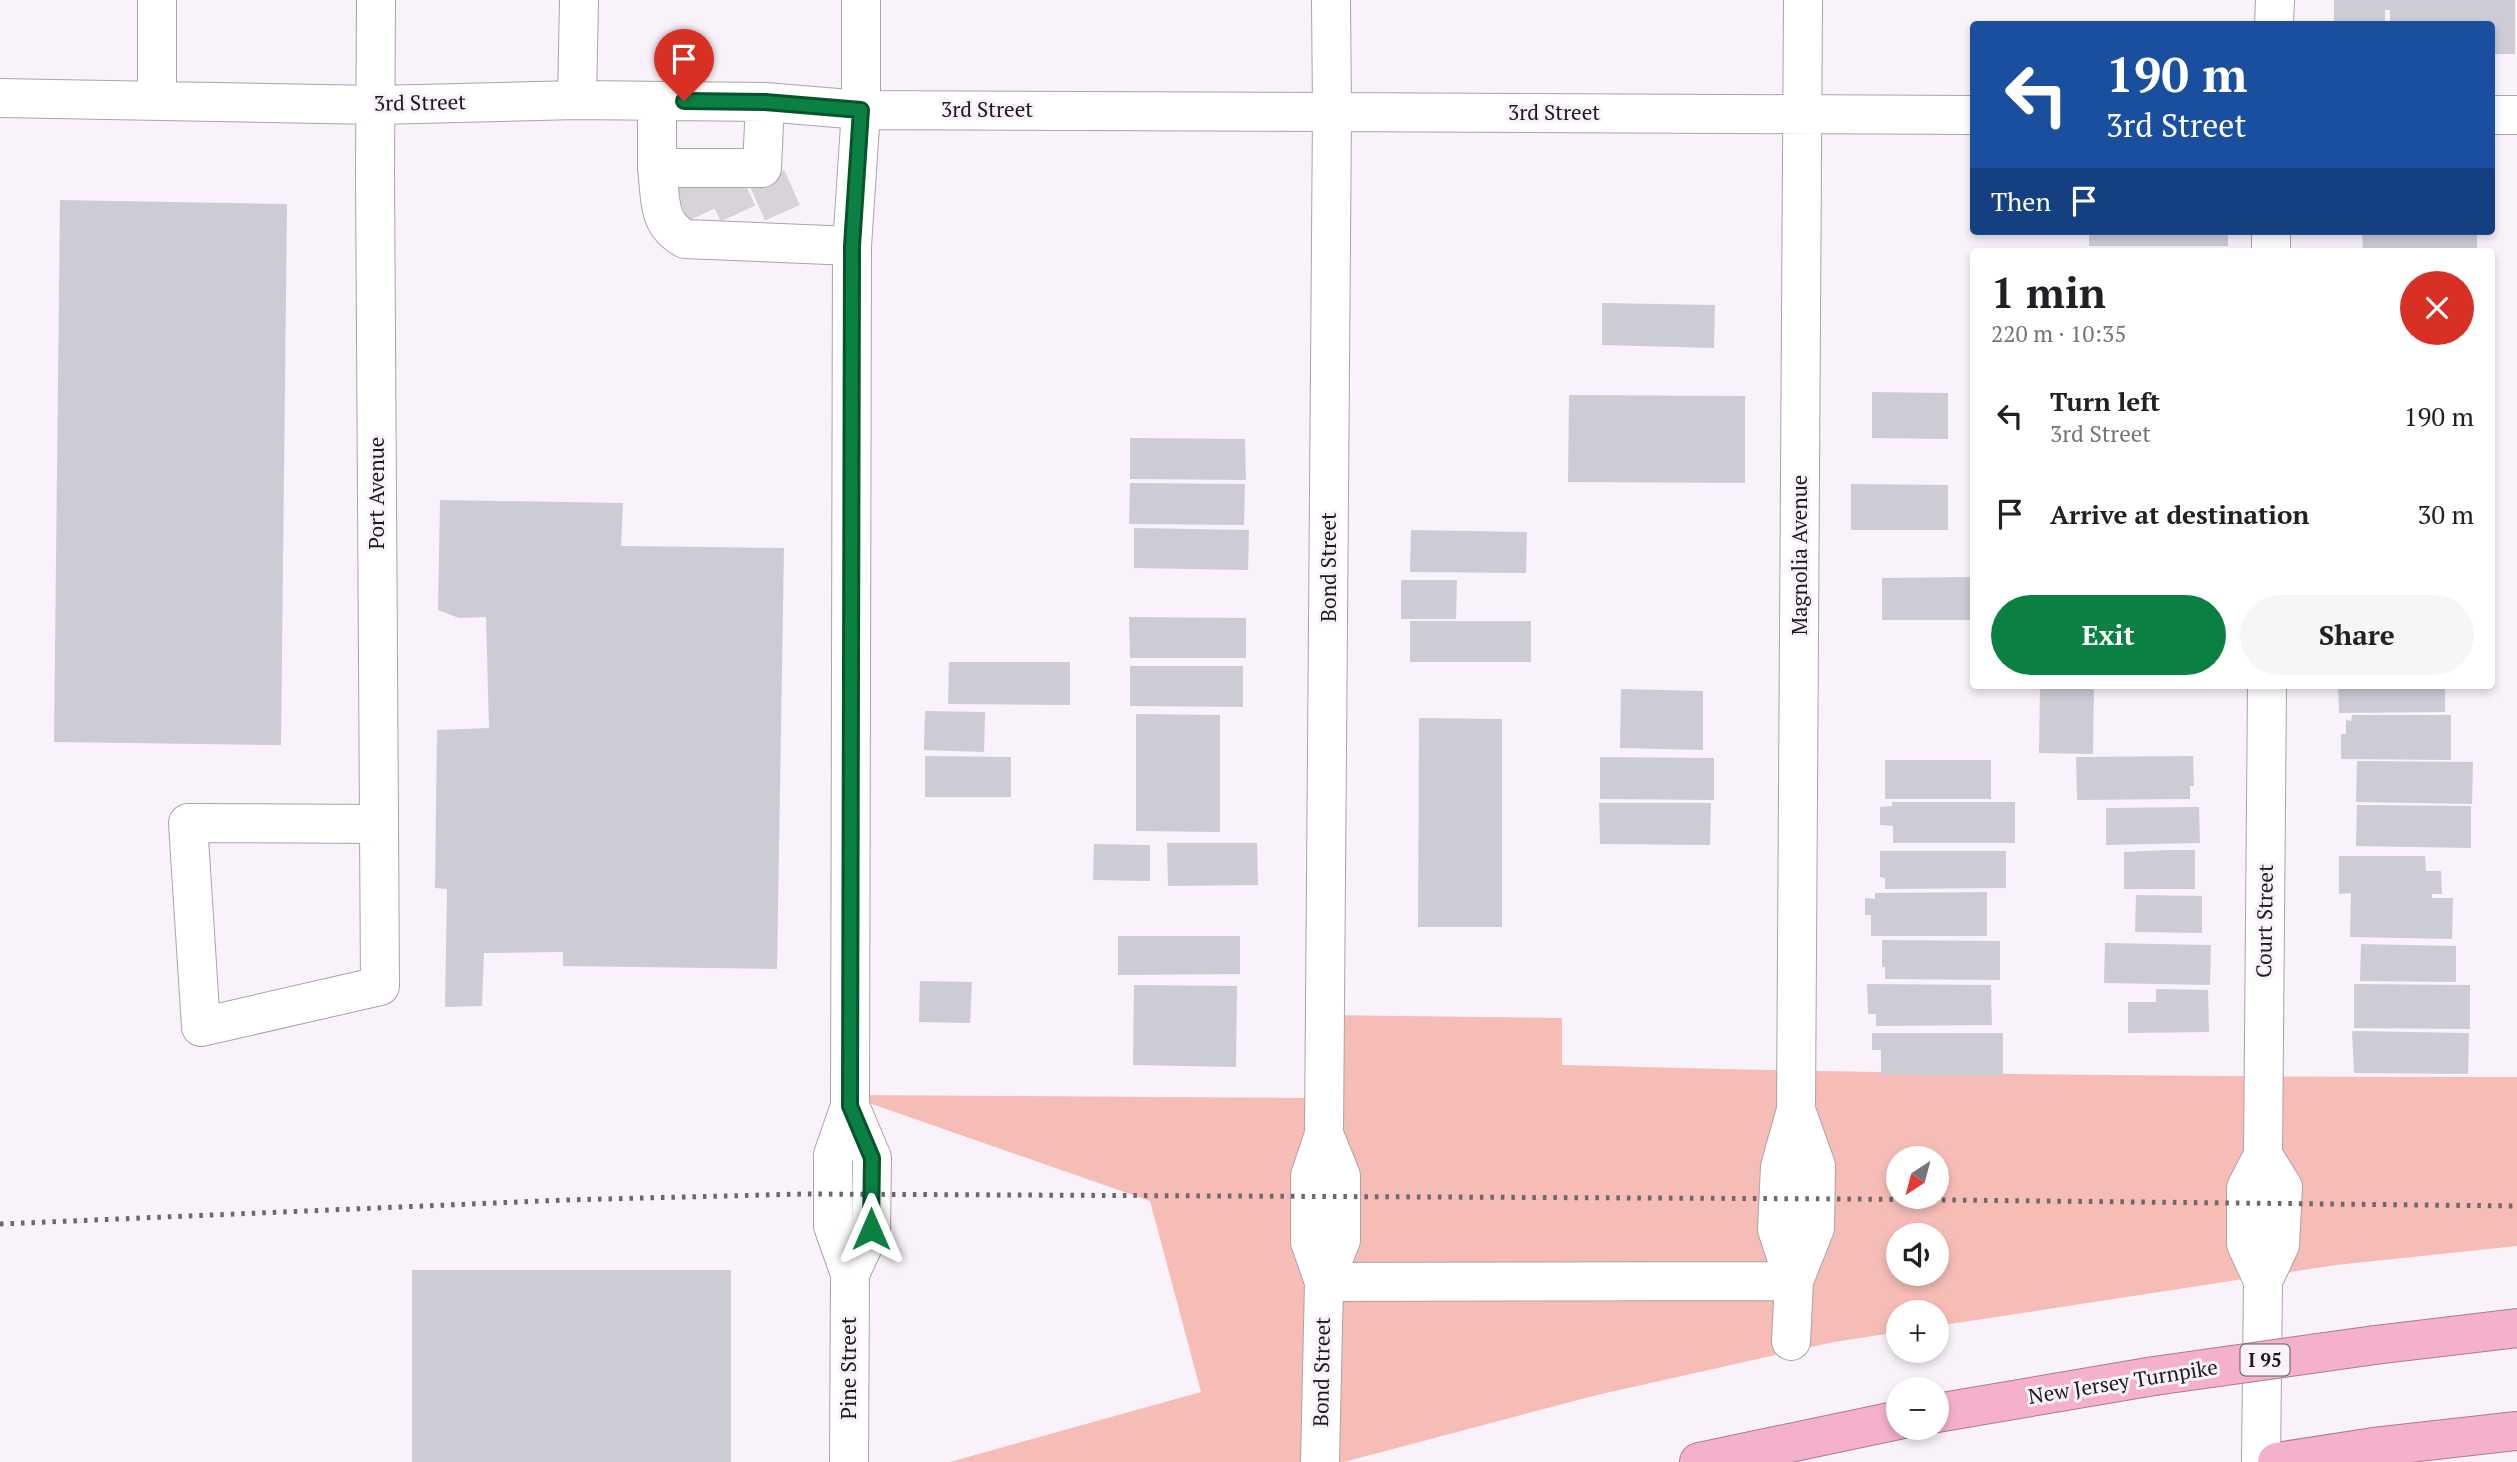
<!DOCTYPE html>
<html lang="en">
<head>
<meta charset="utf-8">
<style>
	:root { --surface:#fff; --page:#f6f6f6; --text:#202124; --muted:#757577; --accent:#0b8043 }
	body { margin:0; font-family:"PT Serif",serif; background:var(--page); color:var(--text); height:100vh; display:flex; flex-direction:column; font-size:26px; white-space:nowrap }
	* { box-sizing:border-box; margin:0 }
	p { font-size:23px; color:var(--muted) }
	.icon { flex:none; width:38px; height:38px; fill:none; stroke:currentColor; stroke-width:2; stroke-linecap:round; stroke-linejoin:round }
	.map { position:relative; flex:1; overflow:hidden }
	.details { position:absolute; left:1970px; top:248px; width:525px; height:441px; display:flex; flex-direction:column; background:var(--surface); border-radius:7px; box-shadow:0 4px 10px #0003 }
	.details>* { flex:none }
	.hud { position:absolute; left:1970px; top:21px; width:525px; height:214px; border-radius:7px; box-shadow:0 4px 10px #0003; background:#1a4fa0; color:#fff; overflow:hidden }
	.needle { width:46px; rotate:216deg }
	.controls { position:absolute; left:1886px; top:1146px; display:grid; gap:14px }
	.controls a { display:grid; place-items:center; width:63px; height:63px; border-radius:50%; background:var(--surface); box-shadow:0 4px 10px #0003; font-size:35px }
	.pin { position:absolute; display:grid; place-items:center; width:60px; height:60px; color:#fff; margin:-72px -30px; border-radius:50% 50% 50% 0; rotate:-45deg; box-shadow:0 0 7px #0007 }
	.pin .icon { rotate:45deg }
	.me { position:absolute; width:77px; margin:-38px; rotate:0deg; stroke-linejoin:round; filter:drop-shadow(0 0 5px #0008) }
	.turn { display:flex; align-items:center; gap:24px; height:147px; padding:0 21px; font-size:32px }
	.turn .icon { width:91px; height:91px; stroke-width:2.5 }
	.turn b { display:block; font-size:49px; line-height:60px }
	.then { display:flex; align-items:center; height:66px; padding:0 21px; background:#0003; gap:14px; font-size:26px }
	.round { display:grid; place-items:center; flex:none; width:74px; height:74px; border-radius:37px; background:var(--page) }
	.head { display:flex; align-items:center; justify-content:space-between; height:119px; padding:0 21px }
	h1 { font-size:42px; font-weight:800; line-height:52px }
	.cta { display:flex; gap:14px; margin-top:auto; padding:14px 21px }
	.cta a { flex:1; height:80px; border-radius:42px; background:var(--accent); color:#fff; font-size:28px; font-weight:800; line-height:80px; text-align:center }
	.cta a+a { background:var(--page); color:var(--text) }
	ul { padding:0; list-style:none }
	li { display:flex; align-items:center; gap:21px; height:98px; padding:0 21px }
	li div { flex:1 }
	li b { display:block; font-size:26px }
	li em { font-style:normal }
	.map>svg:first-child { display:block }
	.green { fill:#f6bdb7; fill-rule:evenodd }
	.building { fill:#cdccd5 }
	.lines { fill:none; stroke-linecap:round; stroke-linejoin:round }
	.minor-tunnel { stroke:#d8d2d9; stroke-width:38; stroke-dasharray:38 19; stroke-linecap:butt }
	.minor-casing { stroke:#a9a3aa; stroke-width:40 }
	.highway-casing { stroke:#a97c8f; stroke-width:40 }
	.minor { stroke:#fff; stroke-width:38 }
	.highway { stroke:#f5b1cc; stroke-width:38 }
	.rail { stroke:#6c676c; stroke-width:5; stroke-dasharray:3.5 7; stroke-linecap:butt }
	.highway-bridge-casing { stroke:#a97c8f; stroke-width:40; stroke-linecap:butt }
	.highway-bridge { stroke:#f5b1cc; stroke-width:38 }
	.route-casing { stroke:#07532c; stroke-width:18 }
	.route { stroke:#0b8043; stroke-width:12 }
	.labels { text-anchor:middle; stroke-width:6; stroke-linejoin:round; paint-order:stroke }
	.shield { fill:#f9f2fa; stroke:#5f5b5f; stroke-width:2 }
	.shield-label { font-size:19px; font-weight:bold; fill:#1d1a1d }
	.street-label { font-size:21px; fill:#1d1a1d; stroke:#f9f2fa }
</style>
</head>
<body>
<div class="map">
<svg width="2517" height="1462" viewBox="0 0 2517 1462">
	<rect width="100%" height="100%" fill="#f9f2fa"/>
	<path class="green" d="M 1318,1015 L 1562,1018 L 1562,1065 C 1880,1074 2199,1077 2517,1077 L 2517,1246 L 2336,1265 L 1937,1326 L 1937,1312 L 1899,1312 L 1899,1332 L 1834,1342 L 1597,1395 L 1344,1462 L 950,1462 L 1201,1392 L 1150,1201 L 846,1095 L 1317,1098 ZM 1899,1158 L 1937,1158 L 1937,1197 L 1899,1197 ZM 1899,1236 L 1937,1236 L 1937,1274 L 1899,1274 Z"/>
	<path class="building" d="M 2334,0 L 2515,0 L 2515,54 L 2492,54 L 2492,24 L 2390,24 L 2390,10 L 2385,10 L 2385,24 L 2334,24 Z
		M 60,200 L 287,204 L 281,745 L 54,742 Z
		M 2089,231 L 2228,231 L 2228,246 L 2089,246 Z
		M 2362,231 L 2477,231 L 2477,252 L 2363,252 Z
		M 1602,303 L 1715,305 L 1714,348 L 1602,345 Z
		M 1872,392 L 1948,393 L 1948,439 L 1872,438 Z
		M 1569,395 L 1745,396 L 1745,483 L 1568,482 Z
		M 1130,438 L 1245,439 L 1246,480 L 1130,479 Z
		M 1130,483 L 1245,484 L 1244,525 L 1129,524 Z
		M 1851,484 L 1948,485 L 1948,530 L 1851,530 Z
		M 440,500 L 623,503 L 621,546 L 784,548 L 777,969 L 563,966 L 563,952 L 484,953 L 482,1006 L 445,1007 L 447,889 L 435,888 L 437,730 L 489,728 L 486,617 L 459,618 L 438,610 Z
		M 1134,528 L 1249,530 L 1248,570 L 1134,568 Z
		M 1411,530 L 1527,532 L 1526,573 L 1410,572 Z
		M 1974,577 L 1974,620 L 1882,620 L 1882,578 Z
		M 1401,580 L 1457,580 L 1456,619 L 1401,619 Z
		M 1129,617 L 1246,618 L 1246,658 L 1130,658 Z
		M 1410,621 L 1531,621 L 1531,662 L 1410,662 Z
		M 949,662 L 1070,662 L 1070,705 L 948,704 Z
		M 1130,666 L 1243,666 L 1243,707 L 1130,706 Z
		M 2040,686 L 2094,686 L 2093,754 L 2039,753 Z
		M 2338,686 L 2445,686 L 2445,712 L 2339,713 Z
		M 1621,689 L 1703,691 L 1703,750 L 1620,748 Z
		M 925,711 L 985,712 L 984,752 L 924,750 Z
		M 1136,714 L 1220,715 L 1220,832 L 1136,831 Z
		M 2352,715 L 2451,715 L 2451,760 L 2341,759 L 2341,734 L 2346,734 L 2346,720 L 2351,721 Z
		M 1419,718 L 1502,719 L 1502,927 L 1418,927 Z
		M 925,756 L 1011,757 L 1011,797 L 925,797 Z
		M 2193,756 L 2194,786 L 2190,786 L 2190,799 L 2077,800 L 2076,757 Z
		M 1600,757 L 1714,758 L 1714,800 L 1600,799 Z
		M 1885,760 L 1991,760 L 1991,799 L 1885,799 Z
		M 2357,761 L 2473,762 L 2472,804 L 2356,802 Z
		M 1892,802 L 2015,802 L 2015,843 L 1893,843 L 1893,826 L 1880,825 L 1880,807 L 1892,806 Z
		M 1599,803 L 1711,803 L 1710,845 L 1600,844 Z
		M 2357,805 L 2471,806 L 2471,848 L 2356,846 Z
		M 2199,807 L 2200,843 L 2106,845 L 2106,808 Z
		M 1167,843 L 1257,843 L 1258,885 L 1168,886 Z
		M 1094,844 L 1150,845 L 1150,881 L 1093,880 Z
		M 2169,850 L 2195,850 L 2195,889 L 2124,889 L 2124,852 Z
		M 1880,851 L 2006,851 L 2006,888 L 1885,889 L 1885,878 L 1880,877 Z
		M 2339,856 L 2425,856 L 2426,871 L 2441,871 L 2442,894 L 2432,894 L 2432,898 L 2453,898 L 2452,939 L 2350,937 L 2351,893 L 2339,894 Z
		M 1987,892 L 1987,936 L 1871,936 L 1871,915 L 1865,915 L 1865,898 L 1875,899 L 1875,893 Z
		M 2136,895 L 2202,896 L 2202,933 L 2135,932 Z
		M 1118,936 L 1240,936 L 1240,974 L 1118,975 Z
		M 1882,940 L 2000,941 L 2000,980 L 1885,979 L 1885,967 L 1882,967 Z
		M 2105,943 L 2211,945 L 2210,985 L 2104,983 Z
		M 2361,944 L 2456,946 L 2456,982 L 2360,981 Z
		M 920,981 L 972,982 L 970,1023 L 919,1022 Z
		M 1867,984 L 1991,985 L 1992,1025 L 1876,1026 L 1876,1014 L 1868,1014 Z
		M 2354,984 L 2470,985 L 2470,1029 L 2354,1028 Z
		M 1134,985 L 1237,986 L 1236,1067 L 1133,1065 Z
		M 2156,989 L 2208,990 L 2209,1032 L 2128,1033 L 2128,1002 L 2156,1002 Z
		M 2352,1031 L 2469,1033 L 2468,1074 L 2354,1073 Z
		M 1872,1033 L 2003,1033 L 2003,1076 L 1881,1075 L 1881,1050 L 1872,1050 Z
		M 412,1270 L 731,1270 L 731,1462 L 412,1462 Z"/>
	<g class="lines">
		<path class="minor-tunnel" d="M 690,178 L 709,219
			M 767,178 L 786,221
			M 722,179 L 742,222"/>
		<g class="minor-casing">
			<path id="minor" d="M 157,0 L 157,99
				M 376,0 L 375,173 L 380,986 L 201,1027 L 188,823 L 379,824
				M 2274,24 L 2275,0
				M 0,98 L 377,105 L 577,100 L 765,102 L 861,110 L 1974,115
				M 577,100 L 579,0
				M 657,101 L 657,168 L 762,168 L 765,102
				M 2492,115 L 2517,115
				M 657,168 C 661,198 656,223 685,239 L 852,246
				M 2271,252 L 2271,231
				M 850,1274 L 871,1229 L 872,1158 L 850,1106
				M 1794,1281 L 1777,1229 L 1780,1167 L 1796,1110 L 1803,0
				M 2263,1281 L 2246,1244 L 2246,1188 L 2263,1155 L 2267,686
				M 1324,1282 L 1794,1281
				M 1324,1282 L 1341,1240 L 1341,1176 L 1324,1134
				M 1791,1341 L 1794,1281 L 1815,1228 L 1816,1166 L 1796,1110
				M 849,1462 L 850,1274 L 833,1226 L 833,1155 L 850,1106 L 852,246 L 861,110 L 861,0
				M 1320,1462 L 1324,1282 L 1310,1242 L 1310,1176 L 1324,1134 L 1332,112 L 1331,0
				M 2261,1462 L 2263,1281 L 2280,1245 L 2283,1187 L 2263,1155"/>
		</g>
		<g class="highway-casing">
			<path id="highway" d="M 2375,1345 L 2517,1328
				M 1937,1413 L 2154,1376
				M 1699,1462 L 1899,1420
				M 2277,1462 L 2374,1447 L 2517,1431"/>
		</g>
		<use href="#minor" class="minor"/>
		<use href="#highway" class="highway"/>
		<path class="rail" d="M 0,1224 L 565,1200 L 803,1194 L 1854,1199 L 2517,1206"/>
		<g class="highway-bridge-casing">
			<path id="highway-bridge" d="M 2154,1376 L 2375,1345"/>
		</g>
		<use href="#highway-bridge" class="highway-bridge"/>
	</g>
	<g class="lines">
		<g class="route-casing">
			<path id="route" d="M 684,101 L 765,102 L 861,110 L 852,246 L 850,1106 L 872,1158 L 871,1229"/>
		</g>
		<use href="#route" class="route"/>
	</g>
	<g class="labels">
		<rect class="shield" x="2240.5" y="1344.5" width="49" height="31" rx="5"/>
		<g class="shield-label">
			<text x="2265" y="1367">I 95</text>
		</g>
		<g class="street-label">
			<text transform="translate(420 103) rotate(-1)" y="7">3rd Street</text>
			<text x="987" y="117">3rd Street</text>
			<text x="1554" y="120">3rd Street</text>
			<text transform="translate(377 493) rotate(-90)" y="7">Port Avenue</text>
			<text transform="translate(1800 555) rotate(-90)" y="7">Magnolia Avenue</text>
			<text transform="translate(1329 567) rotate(-90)" y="7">Bond Street</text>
			<text transform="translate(2265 921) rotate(-89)" y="7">Court Street</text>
			<text transform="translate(849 1368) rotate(-90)" y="7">Pine Street</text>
			<text transform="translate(1322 1372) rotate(-89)" y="7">Bond Street</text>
			<text transform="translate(2123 1382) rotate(-9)" y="7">New Jersey Turnpike</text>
		</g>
	</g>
</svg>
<div class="controls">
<a><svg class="needle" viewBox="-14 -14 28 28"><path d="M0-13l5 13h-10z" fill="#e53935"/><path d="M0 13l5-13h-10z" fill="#757577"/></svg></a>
<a><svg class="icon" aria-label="sound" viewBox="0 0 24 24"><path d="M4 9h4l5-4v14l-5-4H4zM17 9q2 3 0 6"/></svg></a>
<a>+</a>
<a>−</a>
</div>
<div class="pin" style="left:684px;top:101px;background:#d93025"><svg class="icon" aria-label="arrive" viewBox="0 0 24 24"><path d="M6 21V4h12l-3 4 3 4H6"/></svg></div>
<svg class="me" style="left:871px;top:1229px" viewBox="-20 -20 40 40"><path d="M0-17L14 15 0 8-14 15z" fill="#0b8043" stroke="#fff" stroke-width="4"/></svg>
<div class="hud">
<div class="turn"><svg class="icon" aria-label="left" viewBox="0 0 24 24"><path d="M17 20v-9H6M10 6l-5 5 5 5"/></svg><div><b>190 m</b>3rd Street</div></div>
<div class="then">Then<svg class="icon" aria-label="arrive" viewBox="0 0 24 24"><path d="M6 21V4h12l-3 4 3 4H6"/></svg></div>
</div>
<section class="details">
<div class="head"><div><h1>1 min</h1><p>220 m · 10:35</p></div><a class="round" style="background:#d93025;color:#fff"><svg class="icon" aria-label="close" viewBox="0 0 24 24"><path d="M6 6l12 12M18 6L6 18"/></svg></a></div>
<ul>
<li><svg class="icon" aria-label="left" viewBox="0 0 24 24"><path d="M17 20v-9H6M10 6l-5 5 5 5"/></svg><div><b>Turn left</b><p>3rd Street</p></div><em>190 m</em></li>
<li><svg class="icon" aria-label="arrive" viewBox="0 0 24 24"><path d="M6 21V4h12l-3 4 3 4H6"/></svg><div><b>Arrive at destination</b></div><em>30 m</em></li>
</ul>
<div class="cta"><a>Exit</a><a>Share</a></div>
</section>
</div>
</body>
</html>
